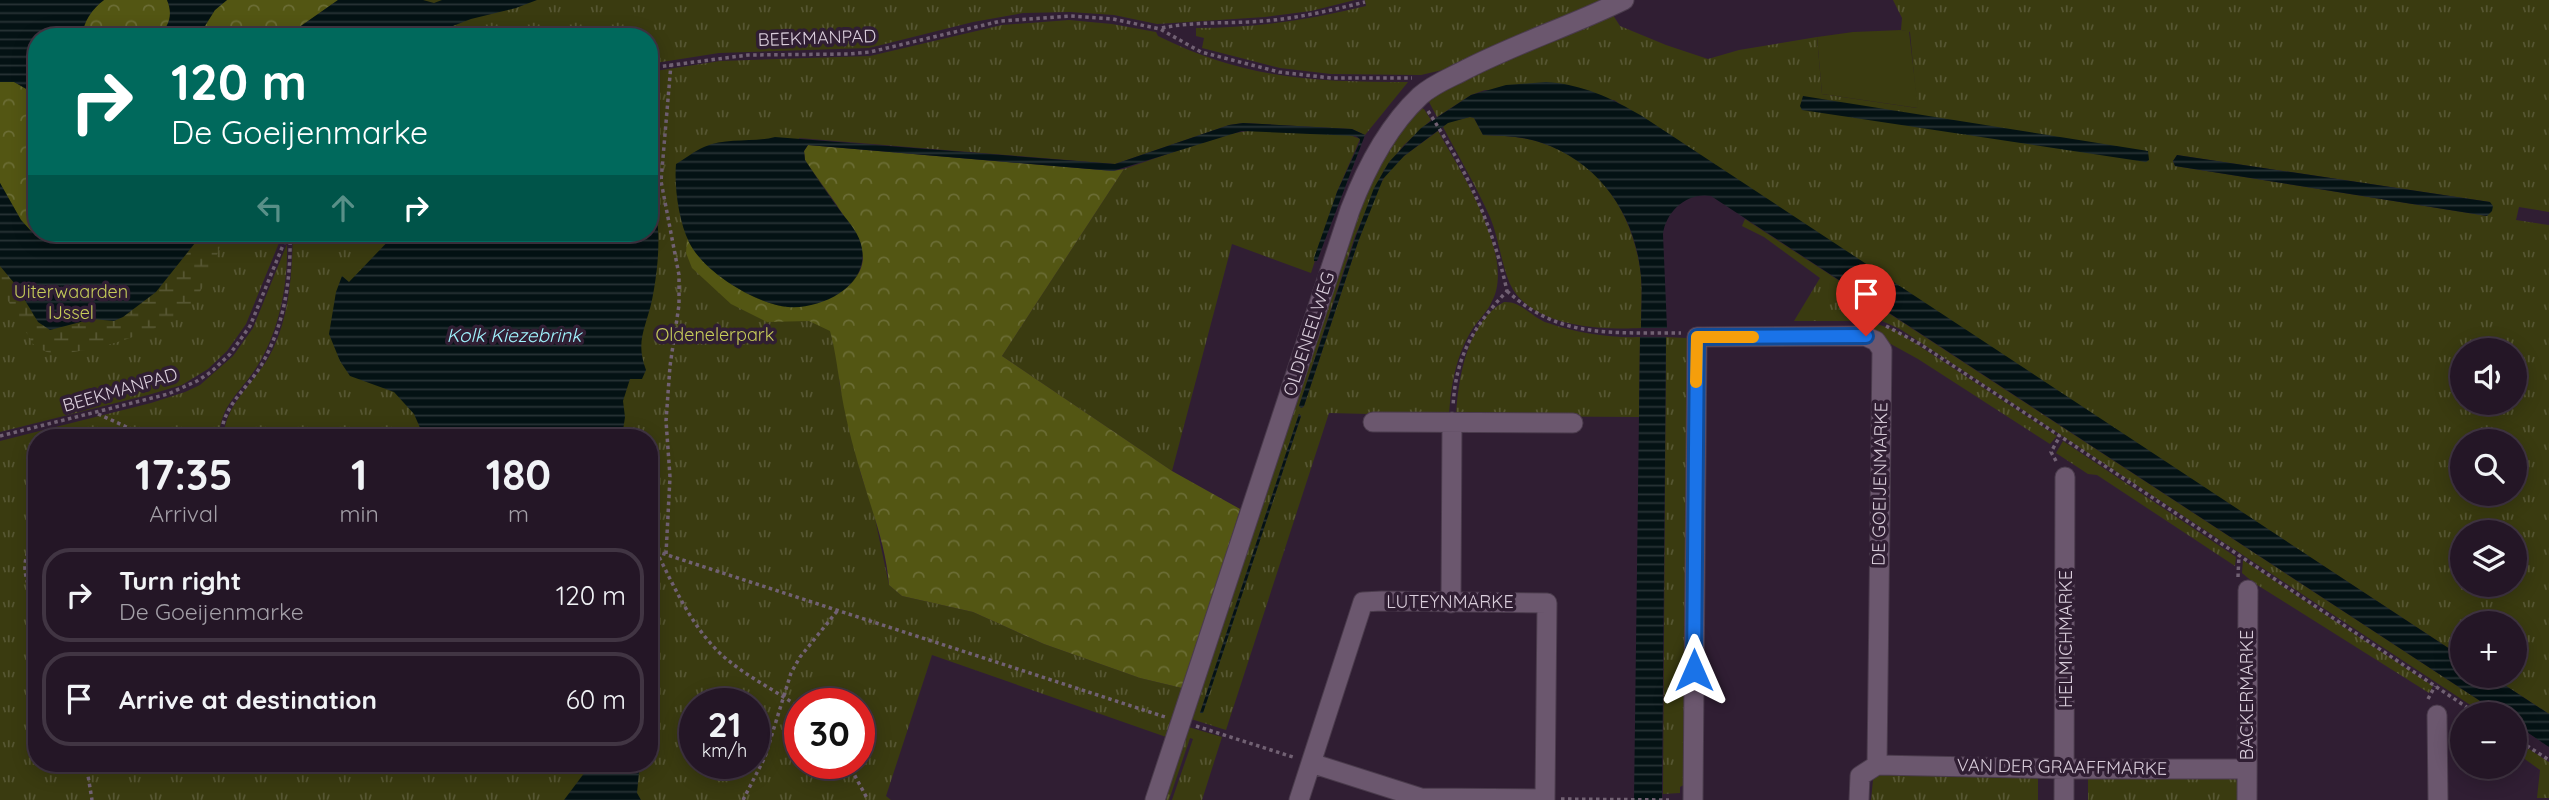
<!DOCTYPE html>
<html lang="en">
<head>
<meta charset="utf-8">
<style>
	:root { --surface:#241626; --page:#2c1f2e; --text:#f1f3f6; --muted:#a39fa7; --line:#413543 }
	body { margin:0; font-family:Quicksand,sans-serif; background:var(--page); color:var(--text); height:100vh; display:flex; flex-direction:column; font-size:26px; white-space:nowrap }
	* { box-sizing:border-box; margin:0 }
	p { font-size:23px; color:var(--muted) }
	.icon { flex:none; width:38px; height:38px; fill:none; stroke:currentColor; stroke-width:2; stroke-linecap:round; stroke-linejoin:round }
	.map { position:relative; flex:1; overflow:hidden }
	.sheet { position:absolute; left:28px; top:429px; width:630px; height:343px; display:flex; flex-direction:column; background:var(--surface); border-radius:28px; box-shadow:0 4px 18px #0003,0 0 0 2px var(--line) }
	.sheet>* { flex:none }
	.top-card { position:absolute; left:28px; top:28px; width:630px; height:214px; border-radius:28px; box-shadow:0 4px 18px #0003,0 0 0 2px var(--line); background:#00695c; color:#fff; overflow:hidden }
	.buttons { position:absolute; left:2450px; top:338px; display:grid; gap:14px }
	.buttons a { display:grid; place-items:center; width:77px; height:77px; border-radius:50%; background:var(--surface); box-shadow:0 4px 18px #0003,0 0 0 2px var(--line); font-size:35px }
	.speed { position:absolute; left:679px; top:688px; display:flex; gap:14px; font-size:35px; font-weight:700; text-align:center }
	.speed>* { display:grid; place-content:center; width:91px; height:91px; border-radius:50%; background:var(--surface); box-shadow:0 4px 18px #0003,0 0 0 2px var(--line); line-height:1 }
	.speed small { font-size:18px; font-weight:400 }
	.speed .limit { border:10px solid #d22; background:#fff; color:#111 }
	.pin { position:absolute; display:grid; place-items:center; width:60px; height:60px; color:#fff; margin:-72px -30px; border-radius:50% 50% 50% 0; rotate:-45deg; box-shadow:0 0 7px #0007 }
	.pin .icon { rotate:45deg }
	.me { position:absolute; width:77px; margin:-38px; rotate:0deg; stroke-linejoin:round; filter:drop-shadow(0 0 5px #0008) }
	.turn { display:flex; align-items:center; gap:24px; height:147px; padding:0 28px; font-size:32px }
	.turn .icon { width:91px; height:91px; stroke-width:2.5 }
	.turn b { display:block; font-size:49px; line-height:60px }
	.lanes { display:flex; align-items:center; height:66px; padding:0 28px; background:#0003; justify-content:center; gap:35px; direction:ltr }
	.lanes .off { opacity:.35 }
	.eta { display:flex; justify-content:space-evenly; align-items:center; height:119px; text-align:center }
	.eta b { font-size:42px; font-weight:700; line-height:49px }
	ul { padding:0; list-style:none }
	li { display:flex; align-items:center; gap:21px; height:94px; margin:0 14px 10px; padding:0 14px; border:4px solid var(--line); border-radius:28px }
	li div { flex:1 }
	li b { display:block; font-size:26px }
	li em { font-style:normal }
	.map>svg:first-child { display:block }
	.grass { fill:url(#grass-tufts); fill-rule:evenodd }
	.forest { fill:url(#forest-crowns) }
	.wetland { fill:url(#wetland-marsh) }
	.pitch { fill:#3a3b10 }
	.water { fill:url(#water-rules) }
	.lines { fill:none; stroke-linecap:round; stroke-linejoin:round }
	.minor-casing { stroke:#4a3b4c; stroke-width:21 }
	.path { stroke:#716173; stroke-width:3.5; stroke-dasharray:3.5 3.5; stroke-linecap:butt }
	.minor { stroke:#6b576e; stroke-width:19 }
	.route-casing { stroke:#114b97; stroke-width:18 }
	.route { stroke:#1a73e8; stroke-width:12 }
	.slow { stroke:#f59e0b; stroke-width:12 }
	.labels { text-anchor:middle; stroke-width:7; stroke-linejoin:round; paint-order:stroke }
	.street-label { font-size:18px; fill:#d9cddb; stroke:#301e33 }
	.park-label { font-size:18px; fill:#c6cc59; stroke:#301e33 }
	.water-label { font-size:19px; font-style:italic; fill:#a1f5ff; stroke:#301e33 }
</style>
</head>
<body>
<div class="map">
<svg width="2549" height="800" viewBox="0 0 2549 800">
	<defs>
		<pattern id="grass-tufts" width="24" height="20" patternUnits="userSpaceOnUse" patternTransform="scale(1.75)"><rect width="24" height="20" fill="#3a3b10"/><path d="M3 7l-1-3M5 7V3M7 7l1-3M15 17l-1-3M17 17v-4M19 17l1-3" fill="none" stroke="#565632"/></pattern>
		<pattern id="forest-crowns" width="20" height="18" patternUnits="userSpaceOnUse" patternTransform="scale(1.75)"><rect width="20" height="18" fill="#535613"/><path d="M2 6a3 3 0 1 1 6 0M12 15a3 3 0 1 1 6 0" fill="none" stroke="#6b6d35"/></pattern>
		<pattern id="wetland-marsh" width="20" height="14" patternUnits="userSpaceOnUse" patternTransform="scale(1.75)"><rect width="20" height="14" fill="#3a3b10"/><path d="M1 5h8M5 5V1M11 12h8M15 12V8" fill="none" stroke="#565632"/></pattern>
		<pattern id="water-rules" width="6" height="5" patternUnits="userSpaceOnUse" patternTransform="scale(1.75)"><rect width="6" height="5" fill="#041214"/><path d="M0 2.5h6" fill="none" stroke="#283336"/></pattern>
	</defs>
	<rect width="100%" height="100%" fill="#301e33"/>
	<path class="grass" d="M 0,0 L 1355,0 L 1311,11 L 1265,17 L 1157,24 L 1114,15 L 1070,12 L 1023,13 L 973,22 L 869,48 L 719,53 L 649,64 L 649,37 L 37,37 L 37,233 L 283,233 L 246,324 L 227,351 L 208,369 L 182,385 L 148,395 L 0,432 Z
		M 1365,0 L 1625,0 L 1451,68 L 1421,75 L 1331,74 L 1280,68 L 1202,48 L 1204,38 L 1196,36 L 1196,28 C 1255,28 1309,20 1366,6 Z
		M 1893,0 L 2549,0 L 2549,212 L 2519,207 L 2516,220 L 2549,225 L 2549,714 L 2491,676 L 2515,676 L 2515,623 L 2462,623 L 2462,657 L 1614,100 L 1485,90 L 1471,95 L 1437,117 L 1428,100 L 1443,88 L 1611,12 L 1620,26 L 1666,45 L 1708,59 L 1739,50 L 1817,37 L 1822,94 L 1917,108 L 1910,32 L 1901,30 L 1902,18 ZM 2177,155 L 2490,202 L 2487,216 L 2175,166 L 2173,161 ZM 2462,350 L 2515,350 L 2515,402 L 2462,402 ZM 2462,441 L 2515,441 L 2515,494 L 2462,494 ZM 2462,532 L 2515,532 L 2515,584 L 2462,584 Z
		M 1069,20 L 1112,24 L 1156,32 L 1158,36 C 1244,79 1314,82 1408,82 L 1365,135 L 1352,129 L 1243,123 L 1229,125 L 1115,164 L 799,138 L 805,160 L 834,203 L 863,255 L 837,356 L 840,386 L 861,475 L 873,509 L 889,585 L 902,596 L 973,612 L 1044,644 L 1140,678 L 1186,689 L 1169,738 L 932,655 L 886,796 L 891,800 L 0,800 L 0,441 L 151,403 L 185,392 L 200,385 L 233,356 L 253,328 L 287,244 C 288,285 279,333 256,368 C 239,394 221,404 219,437 L 37,438 L 37,763 L 649,763 L 649,438 L 224,437 C 224,403 259,380 273,349 C 290,313 292,272 293,233 L 649,233 L 649,72 L 720,61 L 870,56 L 1002,25 ZM 695,704 L 754,704 L 754,763 L 695,763 ZM 800,704 L 859,704 L 859,763 L 800,763 Z
		M 1419,107 L 1424,109 L 1431,120 L 1404,145 L 1384,170 L 1355,236 L 1299,406 L 1302,408 L 1304,406 L 1358,242 L 1378,188 L 1387,173 L 1404,156 L 1438,131 C 1460,170 1516,257 1492,301 C 1488,311 1479,319 1473,328 C 1456,355 1451,384 1449,416 L 1329,413 L 1226,730 L 1188,718 L 1374,168 ZM 1299,414 L 1301,416 L 1203,712 L 1200,713 Z
		M 1470,117 L 1474,118 L 1483,135 C 1502,136 1523,136 1542,143 C 1599,162 1631,210 1640,268 C 1643,287 1641,308 1641,328 C 1601,330 1530,327 1510,284 C 1501,263 1499,239 1490,217 C 1476,186 1459,157 1443,127 L 1448,122 Z
		M 1254,130 L 1350,135 L 1360,139 L 1337,192 L 1311,273 L 1232,244 L 1172,471 L 1002,356 L 1124,169 L 1223,135 Z
		M 1745,219 L 2500,714 L 2484,714 L 1900,329 L 1882,321 L 1794,321 L 1820,278 L 1764,237 L 1742,226 Z
		M 1504,302 C 1522,301 1532,318 1548,323 C 1576,333 1610,338 1640,337 L 1639,417 L 1456,416 C 1458,380 1467,321 1504,302 Z
		M 1877,324 L 1895,330 L 2057,436 L 2050,444 L 1918,359 L 1860,327 Z
		M 1666,337 L 1686,338 L 1691,345 L 1687,783 L 1680,787 L 1680,793 L 1663,794 Z
		M 2063,441 L 2236,557 L 2235,566 L 2097,475 L 2088,474 L 2056,453 Z
		M 2243,560 L 2433,686 L 2429,693 L 2254,583 L 2242,573 Z
		M 1185,726 L 1222,737 L 1202,800 L 1172,800 L 1193,739 L 1190,738 L 1169,800 L 1161,800 Z
		M 2515,740 L 2549,762 L 2549,798 L 2537,798 L 2540,770 L 2515,752 Z
		M 1878,774 L 2038,776 L 2038,800 L 1871,800 L 1873,780 Z
		M 2088,775 L 2232,776 C 2241,782 2240,790 2240,800 L 2088,800 Z"/>
	<path class="forest" d="M 104,0 L 167,0 C 173,14 170,27 157,37 L 82,37 C 83,22 92,9 104,0 Z
		M 227,0 L 338,0 L 298,28 L 291,37 L 198,37 L 215,10 Z
		M 0,82 L 14,82 L 37,95 L 37,233 L 31,231 L 21,220 L 0,183 Z
		M 808,145 L 1113,171 L 1124,169 L 1002,356 L 1172,471 L 1240,509 L 1186,689 L 1140,678 L 1044,644 L 973,612 L 902,596 L 889,585 C 886,546 872,511 861,474 C 853,446 844,414 840,384 C 837,366 835,349 830,331 L 809,321 L 767,322 L 731,304 L 692,268 L 686,253 L 687,239 C 705,272 758,309 797,307 C 811,306 824,299 837,294 C 851,287 863,273 863,256 C 862,235 818,180 805,160 L 804,151 Z"/>
	<path class="wetland" d="M 203,233 L 225,233 C 216,257 207,286 190,306 C 170,330 77,359 47,352 C 41,350 37,347 33,344 L 0,287 L 0,266 L 15,284 L 38,322 L 78,324 L 92,319 L 119,320 L 186,253 Z"/>
	<path class="pitch" d="M 1901,30 L 1909,31 L 1918,108 L 1822,94 L 1817,37 L 1853,32 Z"/>
	<path class="water" d="M 0,0 L 104,0 C 92,9 83,22 82,37 L 37,37 L 37,95 L 14,82 L 0,82 Z
		M 167,0 L 227,0 L 215,10 L 198,37 L 157,37 C 170,27 173,14 167,0 Z
		M 338,0 L 423,0 L 434,3 L 442,0 L 537,0 L 516,8 L 471,19 L 424,37 L 291,37 L 298,28 Z
		M 1546,82 C 1582,84 1611,98 1642,116 L 2462,657 L 2462,676 L 2491,676 L 2549,714 L 2549,747 L 2515,724 L 2515,714 L 2500,714 L 1711,196 C 1687,192 1666,211 1663,234 L 1667,328 L 1641,328 C 1641,308 1643,287 1640,268 C 1633,211 1597,162 1542,143 C 1523,136 1503,136 1483,135 L 1474,118 L 1470,117 L 1448,123 L 1404,156 L 1383,179 L 1358,242 L 1304,406 L 1301,408 L 1299,406 L 1356,236 L 1374,188 L 1389,162 L 1421,128 L 1471,95 L 1506,85 Z
		M 1803,96 L 2148,151 L 2149,160 L 2146,162 L 1802,110 L 1800,106 Z
		M 1243,123 L 1352,129 L 1365,135 L 1317,261 L 1314,261 L 1314,258 L 1337,192 L 1360,142 L 1360,139 L 1356,136 L 1242,131 L 1113,171 L 808,145 L 804,151 L 805,160 C 815,175 825,190 835,204 C 844,217 857,229 861,244 C 872,285 822,310 788,307 C 756,304 703,272 689,242 C 679,222 674,187 676,164 C 685,159 694,151 704,147 C 726,137 752,143 775,137 L 1115,164 L 1229,125 Z
		M 2177,155 L 2490,202 L 2493,206 L 2492,211 L 2487,216 L 2175,166 L 2173,161 Z
		M 0,183 L 21,220 L 31,231 L 44,234 L 203,233 L 156,292 L 123,317 L 114,321 L 92,319 L 50,330 L 38,322 L 15,284 L 0,266 Z
		M 649,192 C 664,219 658,271 652,300 C 646,328 635,341 646,370 L 642,379 L 630,379 L 623,401 L 625,417 L 622,437 L 424,437 L 414,414 L 394,392 L 350,376 L 340,361 L 329,334 L 336,292 L 342,276 L 349,282 L 396,233 L 649,233 Z
		M 1640,337 L 1666,337 L 1662,800 L 1634,800 Z
		M 1299,414 L 1301,416 L 1203,713 L 1200,713 Z
		M 610,763 L 640,763 L 637,793 L 641,800 L 564,800 L 585,772 Z"/>
	<g class="lines">
		<g class="minor-casing">
			<path id="minor" d="M 1373,422 L 1573,423
				M 1451,603 L 1452,422
				M 2437,715 L 2438,800
				M 1311,763 L 1421,798 L 1545,799
				M 1877,765 L 2065,769 L 2247,769
				M 1155,800 L 1350,210 C 1366,168 1387,127 1420,96 C 1432,85 1447,79 1461,72 C 1514,44 1571,26 1624,0
				M 1299,800 L 1363,602 L 1382,601 L 1547,603 L 1545,800
				M 1693,800 L 1697,337 L 1865,336 L 1876,341 L 1882,350 L 1877,765 L 1860,776 L 1859,800
				M 2064,800 L 2065,477
				M 2247,800 L 2248,590"/>
		</g>
		<path class="path" d="M 1162,28 C 1195,21 1230,24 1264,21 C 1299,18 1332,10 1365,2
			M 649,68 L 748,55 L 848,54 L 870,52 L 1001,21 L 1070,16 L 1113,19 L 1160,29 L 1201,52 L 1279,72 L 1331,78 L 1412,78
			M 1428,111 C 1466,170 1492,222 1507,291 C 1473,327 1456,356 1453,406
			M 649,151 L 661,179
			M 1507,291 C 1561,340 1614,332 1681,333
			M 1886,326 L 1920,344 L 2075,446 L 2477,714
			M 98,414 L 151,438
			M 0,436 L 168,394 L 197,381 L 211,372 L 230,354 L 250,326 L 288,233
			M 221,438 C 222,405 247,390 262,364 C 285,323 291,279 290,233
			M 357,438 L 373,434 L 386,438
			M 2056,461 L 2051,452 L 2060,436
			M 37,542 C 15,561 28,584 37,607
			M 649,549 L 1165,717
			M 656,551 C 673,584 687,617 712,645 C 736,672 771,687 800,708
			M 666,554 L 670,477 L 666,421 L 670,366 L 679,305 L 679,275 L 661,181 L 671,64
			M 2238,577 L 2239,555
			M 2428,699 L 2435,686
			M 1196,726 L 1296,758
			M 2515,738 L 2549,760
			M 86,763 L 92,800
			M 848,763 L 868,800
			M 1561,799 L 1669,800
			M 743,800 L 765,757 L 791,673 L 800,657 L 838,610"/>
		<use href="#minor" class="minor"/>
	</g>
	<g class="lines">
		<g class="route-casing">
			<path id="route" d="M 1694,670 L 1697,337 L 1866,336"/>
		</g>
		<use href="#route" class="route"/>
		<path class="slow" d="M 1696,382 L 1697,337 L 1753,337"/>
	</g>
	<g class="labels">
		<g class="street-label">
			<text transform="translate(817 38) rotate(-2)" y="6">BEEKMANPAD</text>
			<text transform="translate(1309 334) rotate(-72)" y="6">OLDENEELWEG</text>
			<text transform="translate(120 390) rotate(-16)" y="6">BEEKMANPAD</text>
			<text transform="translate(1880 484) rotate(-89)" y="6">DE GOEIJENMARKE</text>
			<text x="1450" y="608">LUTEYNMARKE</text>
			<text transform="translate(2066 639) rotate(-90)" y="6">HELMICHMARKE</text>
			<text transform="translate(2247 695) rotate(-90)" y="6">BACKERMARKE</text>
			<text transform="translate(2062 767) rotate(1)" y="6">VAN DER GRAAFFMARKE</text>
		</g>
		<g class="park-label">
			<text x="71" y="298">Uiterwaarden<tspan x="71" dy="21">IJssel</tspan></text>
			<text x="715" y="341">Oldenelerpark</text>
		</g>
		<g class="water-label">
			<text x="514" y="342">Kolk Kiezebrink</text>
		</g>
	</g>
</svg>
<div class="buttons">
<a><svg class="icon" aria-label="sound" viewBox="0 0 24 24"><path d="M4 9h4l5-4v14l-5-4H4zM17 9q2 3 0 6"/></svg></a>
<a><svg class="icon" aria-label="search" viewBox="0 0 24 24"><circle cx="10" cy="10" r="6"/><path d="M15 15l6 6"/></svg></a>
<a><svg class="icon" aria-label="layers" viewBox="0 0 24 24"><path d="M12 4l9 5-9 5-9-5zM3 14l9 5 9-5"/></svg></a>
<a>+</a>
<a>−</a>
</div>
<div class="speed"><div>21<small>km/h</small></div><div class="limit">30</div></div>
<div class="pin" style="left:1866px;top:336px;background:#d93025"><svg class="icon" aria-label="arrive" viewBox="0 0 24 24"><path d="M6 21V4h12l-3 4 3 4H6"/></svg></div>
<svg class="me" style="left:1694px;top:670px" viewBox="-20 -20 40 40"><path d="M0-17L14 15 0 8-14 15z" fill="#1a73e8" stroke="#fff" stroke-width="4"/></svg>
<div class="top-card">
<div class="turn"><svg class="icon" aria-label="right" viewBox="0 0 24 24"><path d="M7 20v-9h11M14 6l5 5-5 5"/></svg><div><b>120 m</b>De Goeijenmarke</div></div>
<div class="lanes"><svg class="icon off" aria-label="left" viewBox="0 0 24 24"><path d="M17 20v-9H6M10 6l-5 5 5 5"/></svg><svg class="icon off" aria-label="ahead" viewBox="0 0 24 24"><path d="M12 20V5M6 11l6-6 6 6"/></svg><svg class="icon" aria-label="right" viewBox="0 0 24 24"><path d="M7 20v-9h11M14 6l5 5-5 5"/></svg></div>
</div>
<section class="sheet">
<div class="eta">
<div><b>17:35</b><p>Arrival</p></div>
<div><b>1</b><p>min</p></div>
<div><b>180</b><p>m</p></div>
</div>
<ul>
<li><svg class="icon" aria-label="right" viewBox="0 0 24 24"><path d="M7 20v-9h11M14 6l5 5-5 5"/></svg><div><b>Turn right</b><p>De Goeijenmarke</p></div><em>120 m</em></li>
<li><svg class="icon" aria-label="arrive" viewBox="0 0 24 24"><path d="M6 21V4h12l-3 4 3 4H6"/></svg><div><b>Arrive at destination</b></div><em>60 m</em></li>
</ul>
</section>
</div>
</body>
</html>
